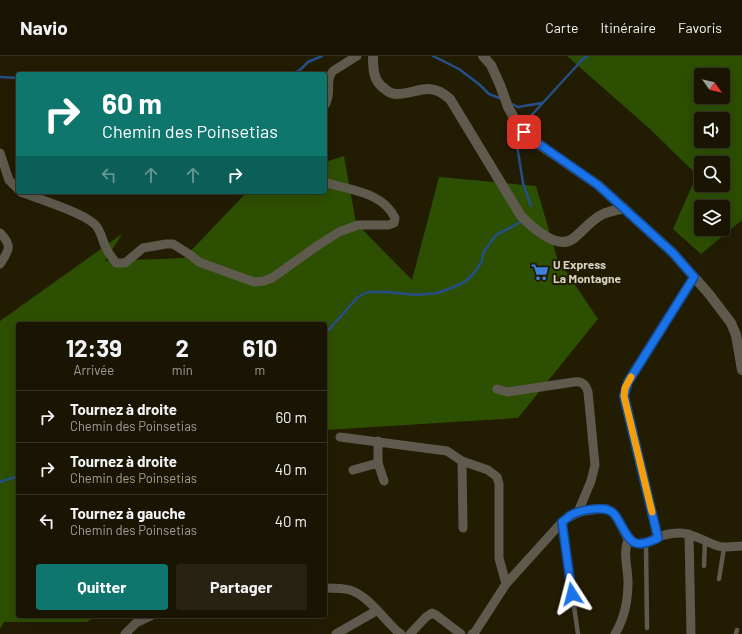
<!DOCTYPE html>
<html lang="fr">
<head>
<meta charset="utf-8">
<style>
	:root { --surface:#1a1502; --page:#272211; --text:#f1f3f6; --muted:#9f9f99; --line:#383424; --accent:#0f766e }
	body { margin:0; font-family:Barlow,sans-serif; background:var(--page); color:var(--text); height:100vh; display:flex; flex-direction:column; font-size:15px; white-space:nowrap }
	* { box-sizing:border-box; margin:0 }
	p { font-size:13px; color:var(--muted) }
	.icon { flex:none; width:22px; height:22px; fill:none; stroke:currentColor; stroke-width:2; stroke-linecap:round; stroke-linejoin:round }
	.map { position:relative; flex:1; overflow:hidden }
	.details { position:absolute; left:16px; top:266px; width:311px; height:296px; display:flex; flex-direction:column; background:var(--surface); border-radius:4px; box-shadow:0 4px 16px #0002,0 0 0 1px var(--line) }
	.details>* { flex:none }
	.hud { position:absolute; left:16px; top:16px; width:311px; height:122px; border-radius:4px; box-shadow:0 4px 16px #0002,0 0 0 1px var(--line); background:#0f766e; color:#fff; overflow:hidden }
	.needle { width:26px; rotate:124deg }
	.controls { position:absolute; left:694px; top:12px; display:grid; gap:8px }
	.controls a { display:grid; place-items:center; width:36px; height:36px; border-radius:4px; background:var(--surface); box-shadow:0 4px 16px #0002,0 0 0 1px var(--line); font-size:20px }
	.pin { position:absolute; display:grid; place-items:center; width:34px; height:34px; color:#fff; margin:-17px; border-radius:8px; box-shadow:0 2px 6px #0006 }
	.me { position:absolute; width:44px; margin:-22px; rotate:351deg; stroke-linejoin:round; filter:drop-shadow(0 0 3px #0008) }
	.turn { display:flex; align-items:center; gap:14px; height:84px; padding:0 20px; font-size:18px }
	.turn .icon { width:52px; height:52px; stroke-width:2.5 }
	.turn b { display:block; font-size:28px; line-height:34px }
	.lanes { display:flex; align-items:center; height:38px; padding:0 20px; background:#0003; justify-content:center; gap:20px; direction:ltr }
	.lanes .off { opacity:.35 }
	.eta { display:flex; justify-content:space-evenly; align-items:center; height:68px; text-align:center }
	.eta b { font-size:24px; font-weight:700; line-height:28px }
	.cta { display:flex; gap:8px; margin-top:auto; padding:8px 20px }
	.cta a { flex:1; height:46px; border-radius:4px; background:var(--accent); color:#fff; font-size:16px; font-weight:700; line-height:46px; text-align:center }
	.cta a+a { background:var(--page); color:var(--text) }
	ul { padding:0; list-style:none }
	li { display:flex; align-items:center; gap:12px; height:52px; padding:0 20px; border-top:1px solid var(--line) }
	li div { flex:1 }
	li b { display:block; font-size:15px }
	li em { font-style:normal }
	header { display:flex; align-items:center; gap:24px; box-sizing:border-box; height:56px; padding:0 20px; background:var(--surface); border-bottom:1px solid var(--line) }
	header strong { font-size:19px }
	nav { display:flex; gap:22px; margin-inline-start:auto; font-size:14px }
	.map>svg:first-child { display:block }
	.forest { fill:#2d4f01; fill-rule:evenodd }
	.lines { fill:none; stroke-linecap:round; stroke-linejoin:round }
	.stream { stroke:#264f88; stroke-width:2.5 }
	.service { stroke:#5e5a4e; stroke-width:4.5 }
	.minor { stroke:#5e5a4e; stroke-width:9 }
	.tertiary { stroke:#5e5a4e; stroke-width:10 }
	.route-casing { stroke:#114b97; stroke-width:10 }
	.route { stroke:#1a73e8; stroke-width:7 }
	.slow { stroke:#f59e0b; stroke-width:7 }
	.labels { text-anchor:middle; stroke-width:4; stroke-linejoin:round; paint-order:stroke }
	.poi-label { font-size:12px; font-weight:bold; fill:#d8d4c5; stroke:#221c03; text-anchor:start }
</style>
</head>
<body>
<header>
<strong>Navio</strong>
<nav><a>Carte</a><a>Itinéraire</a><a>Favoris</a></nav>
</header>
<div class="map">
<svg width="742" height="578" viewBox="0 0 742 578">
	<rect width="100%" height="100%" fill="#221c03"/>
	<path class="forest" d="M 567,0 L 742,0 L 742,164 L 701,198 L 673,173 L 697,119 L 651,74 ZM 701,19 L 723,19 L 723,41 L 701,41 ZM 701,63 L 723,63 L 723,85 L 701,85 ZM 701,107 L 723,107 L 723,129 L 701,129 ZM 701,151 L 723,151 L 723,173 L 701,173 Z
		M 344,100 L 356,167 L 412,224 L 439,121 L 536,130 L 557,202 L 598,263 L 518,362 L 325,374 L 325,268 L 18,268 L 18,560 L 97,560 L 87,566 L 4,566 L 0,573 L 0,265 L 122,178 L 105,205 L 184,202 L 247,136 L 325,136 L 325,106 Z"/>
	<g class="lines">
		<path class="stream" d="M 433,0 L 459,13 L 480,29 L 489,38 L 502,43
			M 292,18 L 300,14 L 308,6 L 322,0
			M 0,21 L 18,22
			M 510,47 L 518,51 L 542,47
			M 528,63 L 583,3 L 588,0
			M 516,83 L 523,127 L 531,150
			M 325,278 L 358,241 L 368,236 L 386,236 L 416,239 L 437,237 L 451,232 L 465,226 L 475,216 L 482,205 L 483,197 L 496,179 L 521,166
			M 0,426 L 18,420"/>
		<path class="service" d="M 562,467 L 578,578
			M 646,488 L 647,572
			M 704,510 L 705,485
			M 719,523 L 724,492
			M 736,578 L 737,574"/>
		<path class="minor" d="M 325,49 C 333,36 324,26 333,15 L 357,0
			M 0,97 L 9,124 L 18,133
			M 21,136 C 38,143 88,158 97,171 C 102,178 103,187 107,194 C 110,199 113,203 116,207 L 125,207 L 143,192 L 166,188 L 173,188 L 189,198 L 199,206 L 254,226 L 264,225 L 272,222 L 317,190 L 339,176 L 358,169 L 388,169 L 394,167 L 395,162 C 382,135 350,135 325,126
			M 0,177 C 13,190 9,194 0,208
			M 497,333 L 507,336 L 574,326 C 582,325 586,329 588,336 L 595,409 L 591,425 L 578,456
			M 340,381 L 447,395 L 462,405 L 488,414 L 497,421 L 499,428 L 499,502 L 506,528
			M 378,385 L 378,407 L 384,425
			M 462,405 L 463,472
			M 353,414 L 378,407
			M 689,478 L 691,578
			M 658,482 L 624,339 L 628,326 L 694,221
			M 325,532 C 333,532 342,532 350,534 C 367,539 384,563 397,575 L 401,578
			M 125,578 L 136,567 L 151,560
			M 336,578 L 376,555
			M 410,578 L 426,561 L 432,557 L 436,559 L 461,578
			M 472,578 L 475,576 L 506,528 L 562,466 C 571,459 579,455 592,454 C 597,453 602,452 607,453 C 622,458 621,484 636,487 C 644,489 649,485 656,482 C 663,479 673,477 680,477 C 692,477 704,485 715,489 C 724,493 733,490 742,490
			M 615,578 C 624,563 628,543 628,526 C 628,511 622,496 629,482"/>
		<path class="tertiary" d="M 373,0 C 373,13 373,25 385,33 C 388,36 392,38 396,38 C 418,38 429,24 450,43 L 521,160 C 533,172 558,195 574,182 C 584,174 592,163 603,158 C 609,155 618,154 624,152
			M 483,0 L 491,9 L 500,29 L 508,51 L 518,69 L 531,83 L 598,129 L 673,197 L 709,238 L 731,267 L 736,279 L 742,314"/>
	</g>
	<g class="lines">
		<g class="route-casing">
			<path id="route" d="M 524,76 L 532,83 L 598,129 L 673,197 L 694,221 L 628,326 L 624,340 L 658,482 C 635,493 631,488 620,467 C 618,464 616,459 613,457 C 606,449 580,454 571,459 C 568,461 565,464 562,466 L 572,538"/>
		</g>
		<use href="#route" class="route"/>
		<path class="slow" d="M 631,321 L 625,332 L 624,340 L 652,456"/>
	</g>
	<defs>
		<g id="supermarket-bare" transform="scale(1.38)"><path d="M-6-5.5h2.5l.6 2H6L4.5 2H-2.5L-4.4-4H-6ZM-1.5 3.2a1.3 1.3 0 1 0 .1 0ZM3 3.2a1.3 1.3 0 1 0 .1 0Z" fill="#3f7fe0" stroke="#221c03" stroke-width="2.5" paint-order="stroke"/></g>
	</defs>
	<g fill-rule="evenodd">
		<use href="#supermarket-bare" x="540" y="216"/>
	</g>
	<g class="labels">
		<g class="poi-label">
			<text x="553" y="213">U Express<tspan x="553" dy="14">La Montagne</tspan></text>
		</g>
	</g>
</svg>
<div class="controls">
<a><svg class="needle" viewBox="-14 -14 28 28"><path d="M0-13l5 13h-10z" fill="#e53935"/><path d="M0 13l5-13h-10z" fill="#9f9f99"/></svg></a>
<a><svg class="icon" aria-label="sound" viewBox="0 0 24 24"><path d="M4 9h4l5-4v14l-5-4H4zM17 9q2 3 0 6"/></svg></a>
<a><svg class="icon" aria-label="search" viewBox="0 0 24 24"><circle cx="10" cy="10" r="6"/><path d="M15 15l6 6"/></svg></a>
<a><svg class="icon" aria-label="layers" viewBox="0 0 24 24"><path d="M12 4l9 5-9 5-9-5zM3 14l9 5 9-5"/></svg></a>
</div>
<div class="pin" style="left:524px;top:76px;background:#d93025"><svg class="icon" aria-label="arrive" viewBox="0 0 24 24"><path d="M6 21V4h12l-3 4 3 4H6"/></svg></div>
<svg class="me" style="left:572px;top:538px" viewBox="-20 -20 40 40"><path d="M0-17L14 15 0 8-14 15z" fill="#1a73e8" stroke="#fff" stroke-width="4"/></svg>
<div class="hud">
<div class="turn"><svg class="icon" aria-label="right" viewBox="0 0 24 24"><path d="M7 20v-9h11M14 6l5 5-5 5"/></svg><div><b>60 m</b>Chemin des Poinsetias</div></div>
<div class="lanes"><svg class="icon off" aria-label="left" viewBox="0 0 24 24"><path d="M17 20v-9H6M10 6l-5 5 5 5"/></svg><svg class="icon off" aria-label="ahead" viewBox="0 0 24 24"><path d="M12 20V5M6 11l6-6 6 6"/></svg><svg class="icon off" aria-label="ahead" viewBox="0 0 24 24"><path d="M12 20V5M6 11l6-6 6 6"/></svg><svg class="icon" aria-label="right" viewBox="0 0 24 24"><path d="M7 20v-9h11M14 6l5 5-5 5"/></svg></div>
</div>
<section class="details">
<div class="eta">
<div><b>12:39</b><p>Arrivée</p></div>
<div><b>2</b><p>min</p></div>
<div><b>610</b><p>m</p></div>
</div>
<ul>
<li><svg class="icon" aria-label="right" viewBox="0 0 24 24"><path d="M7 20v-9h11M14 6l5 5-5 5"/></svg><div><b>Tournez à droite</b><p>Chemin des Poinsetias</p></div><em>60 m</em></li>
<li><svg class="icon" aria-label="right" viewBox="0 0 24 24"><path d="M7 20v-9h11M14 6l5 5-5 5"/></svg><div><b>Tournez à droite</b><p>Chemin des Poinsetias</p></div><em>40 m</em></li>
<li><svg class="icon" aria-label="left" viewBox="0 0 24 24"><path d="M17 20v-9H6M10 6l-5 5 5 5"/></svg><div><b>Tournez à gauche</b><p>Chemin des Poinsetias</p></div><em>40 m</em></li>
</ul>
<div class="cta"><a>Quitter</a><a>Partager</a></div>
</section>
</div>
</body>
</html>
